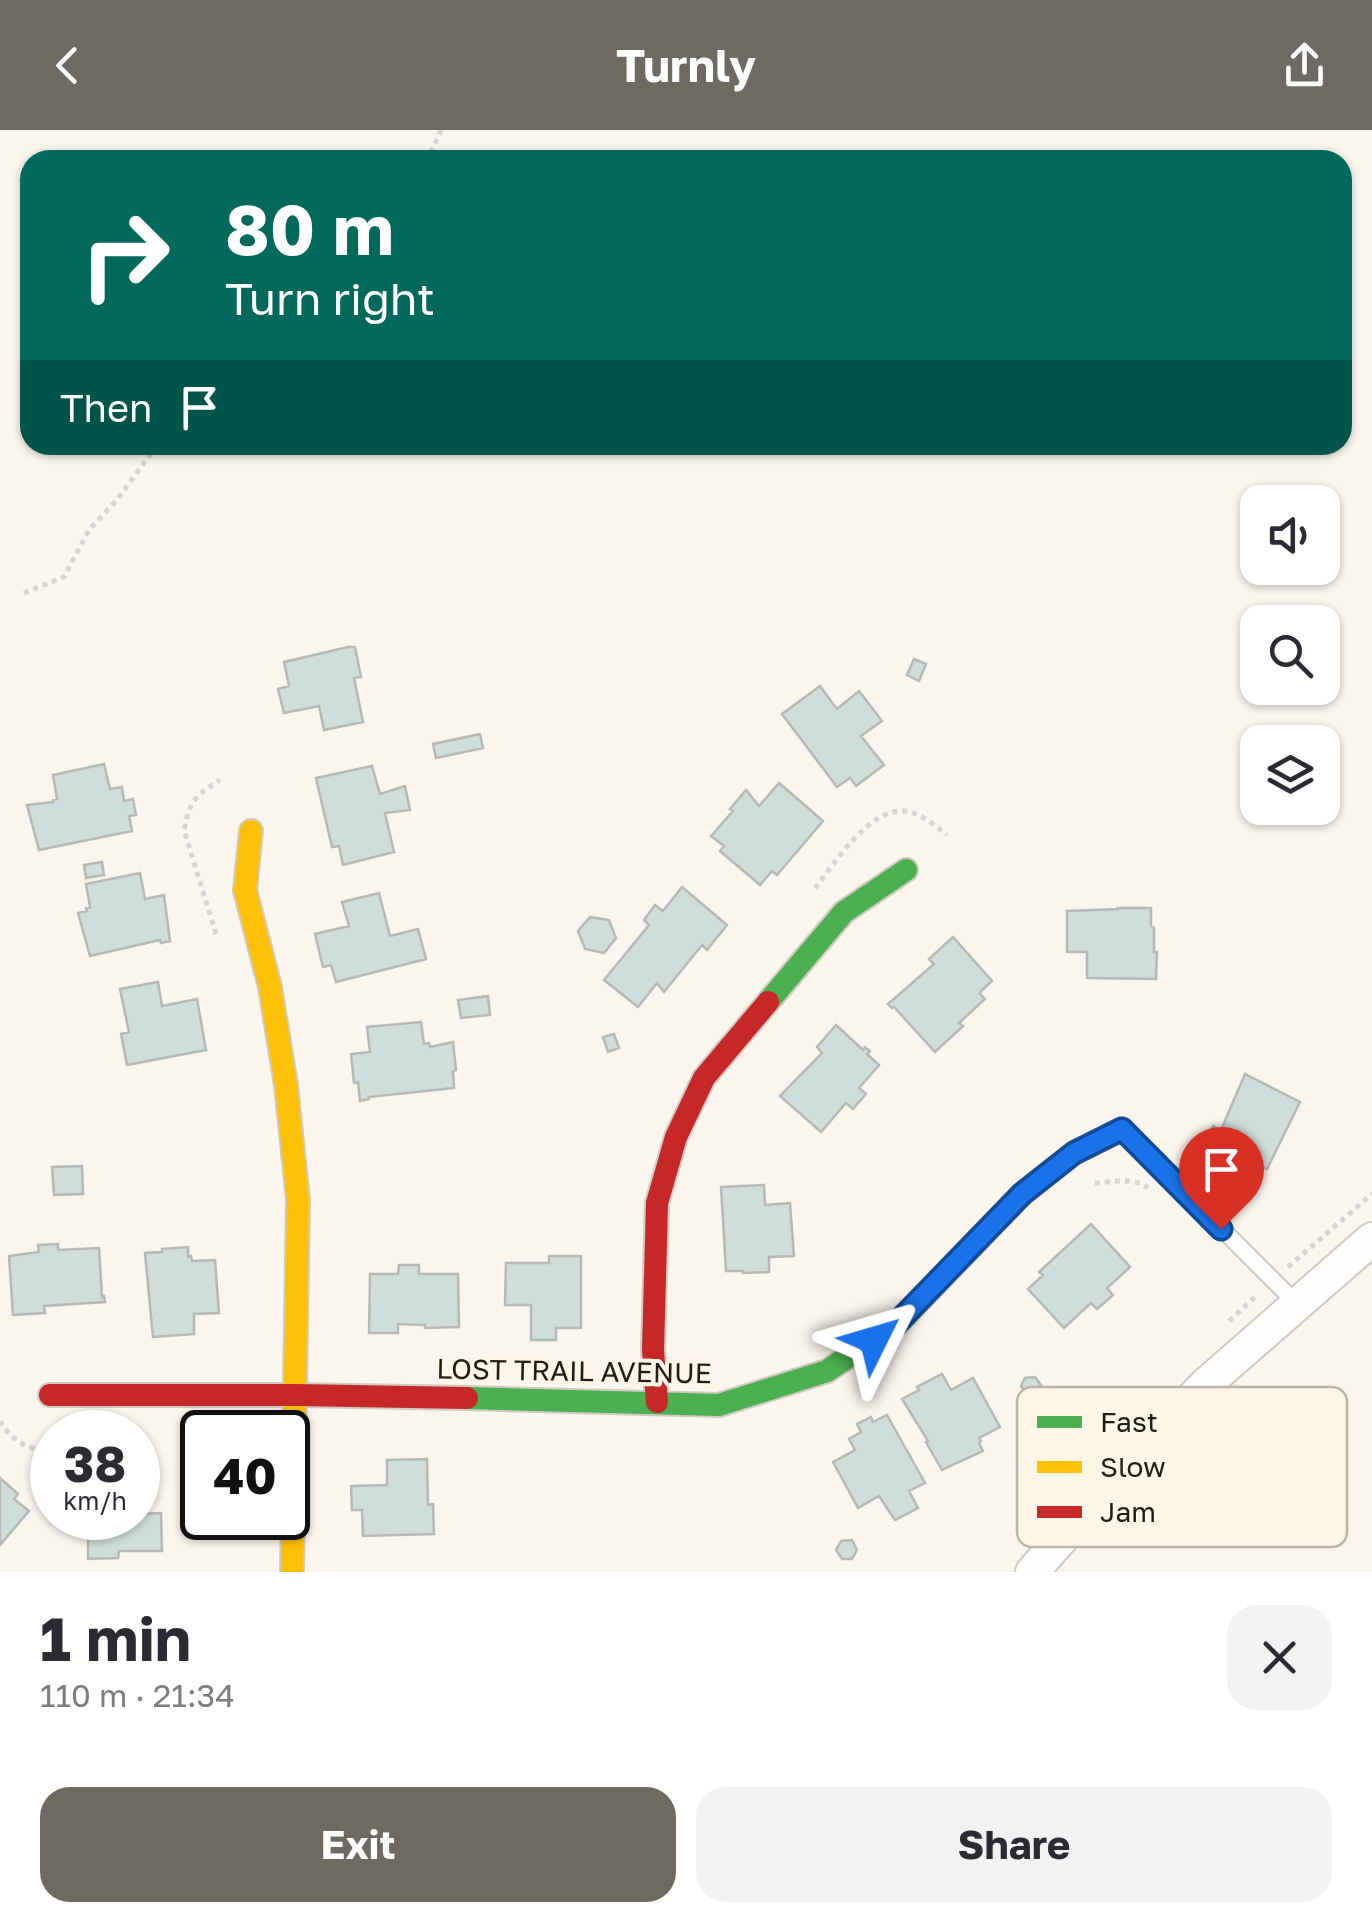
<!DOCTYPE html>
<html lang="en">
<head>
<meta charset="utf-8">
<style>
	:root { --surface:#fff; --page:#f2f2f3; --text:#2b2b33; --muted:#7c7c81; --accent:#6e6961 }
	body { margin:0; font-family:"Golos Text",sans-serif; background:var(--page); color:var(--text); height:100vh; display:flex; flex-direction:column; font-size:38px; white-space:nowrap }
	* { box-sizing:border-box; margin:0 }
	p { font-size:32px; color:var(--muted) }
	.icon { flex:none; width:55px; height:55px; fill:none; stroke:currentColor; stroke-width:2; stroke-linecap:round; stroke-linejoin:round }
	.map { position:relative; height:1442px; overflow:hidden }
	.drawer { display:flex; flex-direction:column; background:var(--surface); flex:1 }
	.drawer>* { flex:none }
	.banner { position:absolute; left:20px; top:20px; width:1332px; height:305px; border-radius:30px; box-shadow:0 2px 8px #0004; background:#00695c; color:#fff; overflow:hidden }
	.fabs { position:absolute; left:1240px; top:355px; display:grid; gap:20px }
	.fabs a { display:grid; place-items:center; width:100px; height:100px; border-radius:20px; background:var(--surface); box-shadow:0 2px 8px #0004; font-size:50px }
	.speed { position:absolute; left:30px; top:1280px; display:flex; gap:20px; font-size:50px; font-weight:700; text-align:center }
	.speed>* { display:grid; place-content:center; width:130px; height:130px; border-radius:50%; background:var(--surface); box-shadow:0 2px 8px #0004; line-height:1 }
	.speed small { font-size:25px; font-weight:400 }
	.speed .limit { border:5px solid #111; border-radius:15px; background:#fff; color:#111 }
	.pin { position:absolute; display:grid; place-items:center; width:85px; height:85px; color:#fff; margin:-102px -42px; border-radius:50% 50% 50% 0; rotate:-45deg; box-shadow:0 0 10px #0007 }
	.pin .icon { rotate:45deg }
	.me { position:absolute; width:110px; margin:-55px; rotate:50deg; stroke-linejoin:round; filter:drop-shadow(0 0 8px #0008) }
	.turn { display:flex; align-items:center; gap:35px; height:210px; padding:0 40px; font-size:45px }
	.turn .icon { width:130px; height:130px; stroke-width:2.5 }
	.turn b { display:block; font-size:70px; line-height:85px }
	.then { display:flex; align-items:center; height:95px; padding:0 40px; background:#0003; gap:20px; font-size:38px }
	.round { display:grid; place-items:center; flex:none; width:105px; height:105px; border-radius:30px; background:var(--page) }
	.summary { display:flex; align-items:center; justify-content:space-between; height:170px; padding:0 40px }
	h1 { font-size:60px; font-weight:700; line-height:75px }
	.cta { display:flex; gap:20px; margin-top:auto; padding:20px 40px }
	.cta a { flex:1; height:115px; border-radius:30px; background:var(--accent); color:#fff; font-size:40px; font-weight:700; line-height:115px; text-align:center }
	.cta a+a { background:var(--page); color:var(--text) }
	header { display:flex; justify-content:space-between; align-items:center; height:130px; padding:0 40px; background:var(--accent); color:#fff; font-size:45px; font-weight:700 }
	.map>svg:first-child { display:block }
	.building { fill:#cfdddb; stroke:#b6b9b6; stroke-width:2.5 }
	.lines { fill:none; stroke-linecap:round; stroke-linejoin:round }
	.lane-casing { stroke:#cfcac2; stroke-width:19 }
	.street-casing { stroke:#cfcac2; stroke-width:36 }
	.fast-casing { stroke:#cfcac2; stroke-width:26 }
	.slow-casing { stroke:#cfcac2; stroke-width:26 }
	.jam-casing { stroke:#cfcac2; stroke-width:26 }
	.path { stroke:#d5d3d0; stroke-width:5; stroke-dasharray:5 5; stroke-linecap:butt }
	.lane { stroke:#fefefc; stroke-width:15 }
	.street { stroke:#fefefc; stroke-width:32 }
	.fast { stroke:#4caf50; stroke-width:22 }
	.slow { stroke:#ffc107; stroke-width:22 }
	.jam { stroke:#c62828; stroke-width:22 }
	.route-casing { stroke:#114b97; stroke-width:25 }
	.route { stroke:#1a73e8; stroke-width:18 }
	.labels { text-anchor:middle; stroke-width:8; stroke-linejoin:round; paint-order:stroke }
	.street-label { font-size:28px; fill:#221d15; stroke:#fff6e8 }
	.key { fill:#fff6e8; stroke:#bdb5a9; stroke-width:2.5 }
	.key-label { font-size:28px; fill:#221d15 }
</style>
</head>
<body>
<header><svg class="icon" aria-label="back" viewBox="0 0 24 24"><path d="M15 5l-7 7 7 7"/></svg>Turnly<svg class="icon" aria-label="share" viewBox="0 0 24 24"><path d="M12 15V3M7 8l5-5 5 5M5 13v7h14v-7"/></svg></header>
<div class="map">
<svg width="1372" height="1442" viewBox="0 0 1372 1442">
	<rect width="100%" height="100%" fill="#faf5ed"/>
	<path class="building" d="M 348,517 L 355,517 L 361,547 L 354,548 L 363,592 L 324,600 L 319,576 L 284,583 L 278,559 L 289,556 L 284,532 Z
		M 914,529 L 926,534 L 919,551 L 907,545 Z
		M 820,556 L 837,579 L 859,561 L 882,591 L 861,606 L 884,635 L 856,656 L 850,648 L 837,657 L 782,584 Z
		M 480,604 L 483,618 L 436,628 L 433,614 Z
		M 104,634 L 110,659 L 122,657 L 124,671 L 133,669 L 136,685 L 129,686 L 132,701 L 39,720 L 27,675 L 53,672 L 53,670 L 57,669 L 53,645 Z
		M 372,636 L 380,664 L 405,656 L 410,680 L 385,683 L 394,722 L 343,735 L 339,716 L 332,717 L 316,648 Z
		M 779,653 L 823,691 L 777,745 L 772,741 L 760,755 L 720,721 L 724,716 L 711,706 L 733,681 L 730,679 L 746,660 L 759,676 Z
		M 102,732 L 104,745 L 86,748 L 84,735 Z
		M 140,743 L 145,769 L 164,765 L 170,811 L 161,813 L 160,810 L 90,826 L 78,783 L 87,781 L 86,778 L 90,777 L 86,754 Z
		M 682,757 L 727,795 L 707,820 L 702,815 L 664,862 L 657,853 L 638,877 L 604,850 L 649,795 L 644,790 L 655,775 L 663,781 Z
		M 379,763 L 390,806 L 418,799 L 426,829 L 336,852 L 331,835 L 323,837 L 315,804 L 349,796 L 342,772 Z
		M 1118,778 L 1151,778 L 1151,796 L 1154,797 L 1154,822 L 1157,822 L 1156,849 L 1087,848 L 1087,822 L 1067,822 L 1067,781 L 1118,779 Z
		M 590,787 L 609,790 L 616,808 L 604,823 L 585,819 L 578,801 Z
		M 953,807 L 992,851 L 981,861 L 980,864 L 985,869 L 959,893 L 963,896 L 935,922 L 894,877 L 892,878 L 888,874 L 934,834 L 929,829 Z
		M 158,852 L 162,876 L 197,869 L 206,920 L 127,935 L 121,904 L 129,902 L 120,859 Z
		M 488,866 L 490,885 L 461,888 L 458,870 Z
		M 421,892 L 424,914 L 429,913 L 430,917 L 453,912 L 456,940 L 453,941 L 454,958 L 369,967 L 369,969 L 360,971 L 358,952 L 354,953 L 351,924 L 370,922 L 367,897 Z
		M 836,895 L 863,920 L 865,917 L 870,921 L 867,924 L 879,935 L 859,958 L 866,964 L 853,979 L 846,973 L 821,1002 L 780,966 L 822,923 L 817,917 Z
		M 614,904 L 619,918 L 608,922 L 603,907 Z
		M 1245,944 L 1300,972 L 1267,1039 L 1259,1035 L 1253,1047 L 1200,1022 L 1213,996 L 1221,1000 Z
		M 82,1036 L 83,1064 L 54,1065 L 52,1037 Z
		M 764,1055 L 765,1075 L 790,1073 L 794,1126 L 769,1127 L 769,1142 L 743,1143 L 743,1141 L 726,1141 L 721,1057 Z
		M 1091,1094 L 1130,1137 L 1107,1158 L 1113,1165 L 1097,1179 L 1091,1173 L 1064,1198 L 1028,1159 L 1043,1145 L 1039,1142 Z
		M 58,1114 L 58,1120 L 99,1118 L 102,1167 L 104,1166 L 105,1172 L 44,1176 L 45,1183 L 13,1185 L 9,1126 L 39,1122 L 38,1115 Z
		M 188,1117 L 188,1127 L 191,1126 L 192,1131 L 215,1130 L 219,1183 L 194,1184 L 194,1204 L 153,1207 L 145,1123 L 162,1122 L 162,1119 Z
		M 549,1126 L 581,1126 L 581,1198 L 556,1198 L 556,1210 L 531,1210 L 531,1175 L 505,1175 L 506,1133 L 549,1133 Z
		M 399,1135 L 419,1135 L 419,1144 L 458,1144 L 459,1197 L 425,1198 L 425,1195 L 398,1194 L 398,1203 L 369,1203 L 370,1144 L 398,1144 Z
		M 942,1244 L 951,1260 L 973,1248 L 1000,1297 L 979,1308 L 981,1311 L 979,1313 L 983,1321 L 942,1340 L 926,1312 L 928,1311 L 902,1269 L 919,1260 L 917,1257 Z
		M 1035,1247 L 1041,1255 L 1036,1264 L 1027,1264 L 1021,1256 L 1025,1248 Z
		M 887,1285 L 925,1353 L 909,1361 L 918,1378 L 895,1390 L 879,1366 L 858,1378 L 833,1332 L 855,1320 L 849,1309 L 861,1302 L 857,1294 L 871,1287 L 873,1292 Z
		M 427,1329 L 428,1375 L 433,1374 L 434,1404 L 363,1406 L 362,1380 L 352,1380 L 351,1356 L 387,1355 L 387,1330 Z
		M 0,1348 L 18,1364 L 14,1369 L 29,1381 L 0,1415 Z
		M 138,1348 L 138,1384 L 161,1383 L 162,1421 L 119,1421 L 118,1428 L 88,1429 L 88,1388 L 138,1388 Z
		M 852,1410 L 857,1420 L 852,1429 L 842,1429 L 836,1420 L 841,1411 Z"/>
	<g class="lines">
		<g class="lane-casing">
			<path id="lane" d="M 1125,1002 L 1296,1173"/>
		</g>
		<g class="street-casing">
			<path id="street" d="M 1032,1442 L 1117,1346 L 1206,1254 L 1372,1109"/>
		</g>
		<g class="fast-casing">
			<path id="fast" d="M 768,872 L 844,782 L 906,740
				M 467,1268 L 719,1275 L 827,1241 L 897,1194 L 1002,1085"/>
		</g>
		<g class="slow-casing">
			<path id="slow" d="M 251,701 L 245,760 L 270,857 L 286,955 L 298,1070 L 292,1442
				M 1002,1085 L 1022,1064 L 1074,1023 L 1122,999"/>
		</g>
		<g class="jam-casing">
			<path id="jam" d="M 50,1265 L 296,1265 L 467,1268
				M 657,1272 L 653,1220 L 657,1073 L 676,1007 L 704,948 L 768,872"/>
		</g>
		<path class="path" d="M 424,30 L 433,18 L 441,0
			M 24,463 L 64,447 L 89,400 L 117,370 L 157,315
			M 815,758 C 835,733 869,678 905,681 C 921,683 934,695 947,705
			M 216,804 L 184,700 C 190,670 195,666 220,650
			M 1095,1053 C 1112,1052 1134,1047 1148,1058
			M 1288,1137 L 1372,1064
			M 1229,1191 L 1258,1164
			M 0,1291 C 11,1311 30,1321 52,1321"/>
		<use href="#lane" class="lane"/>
		<use href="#street" class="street"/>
		<use href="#fast" class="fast"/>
		<use href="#slow" class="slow"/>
		<use href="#jam" class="jam"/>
	</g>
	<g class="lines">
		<g class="route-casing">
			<path id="route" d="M 874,1210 L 896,1194 L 1022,1064 L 1074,1023 L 1122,999 L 1221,1099"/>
		</g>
		<use href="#route" class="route"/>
	</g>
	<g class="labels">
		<g class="street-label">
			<text transform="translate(574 1241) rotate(1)" y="10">LOST TRAIL AVENUE</text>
		</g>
	</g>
	<rect x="1017" y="1257" width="330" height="160" rx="15" class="key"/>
	<rect x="1037" y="1286" width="45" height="12" fill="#4caf50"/>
	<rect x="1037" y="1331" width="45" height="12" fill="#ffc107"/>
	<rect x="1037" y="1376" width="45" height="12" fill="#c62828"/>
	<g class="key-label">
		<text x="1100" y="1302">Fast</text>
		<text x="1100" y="1347">Slow</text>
		<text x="1100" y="1392">Jam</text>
	</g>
</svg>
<div class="fabs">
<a><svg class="icon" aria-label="sound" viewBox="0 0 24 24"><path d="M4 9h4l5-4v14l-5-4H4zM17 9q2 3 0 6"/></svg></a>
<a><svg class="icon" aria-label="search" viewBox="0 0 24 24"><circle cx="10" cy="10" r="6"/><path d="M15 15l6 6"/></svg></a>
<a><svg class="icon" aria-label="layers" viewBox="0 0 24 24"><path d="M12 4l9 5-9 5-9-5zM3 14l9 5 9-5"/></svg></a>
</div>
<div class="speed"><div>38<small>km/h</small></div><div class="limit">40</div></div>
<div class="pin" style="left:1221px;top:1099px;background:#d93025"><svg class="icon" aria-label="arrive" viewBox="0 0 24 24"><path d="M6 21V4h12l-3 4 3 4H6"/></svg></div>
<svg class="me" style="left:874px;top:1210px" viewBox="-20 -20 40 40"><path d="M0-17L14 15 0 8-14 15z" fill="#1a73e8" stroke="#fff" stroke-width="4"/></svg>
<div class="banner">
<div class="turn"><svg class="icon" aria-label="right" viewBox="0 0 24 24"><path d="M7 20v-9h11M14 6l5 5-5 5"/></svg><div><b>80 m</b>Turn right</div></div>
<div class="then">Then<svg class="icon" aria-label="arrive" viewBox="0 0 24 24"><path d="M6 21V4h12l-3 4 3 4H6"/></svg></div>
</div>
</div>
<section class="drawer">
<div class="summary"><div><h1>1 min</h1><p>110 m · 21:34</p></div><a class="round"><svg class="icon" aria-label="close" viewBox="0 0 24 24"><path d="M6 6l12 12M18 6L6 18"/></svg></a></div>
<div class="cta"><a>Exit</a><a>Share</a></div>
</section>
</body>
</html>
